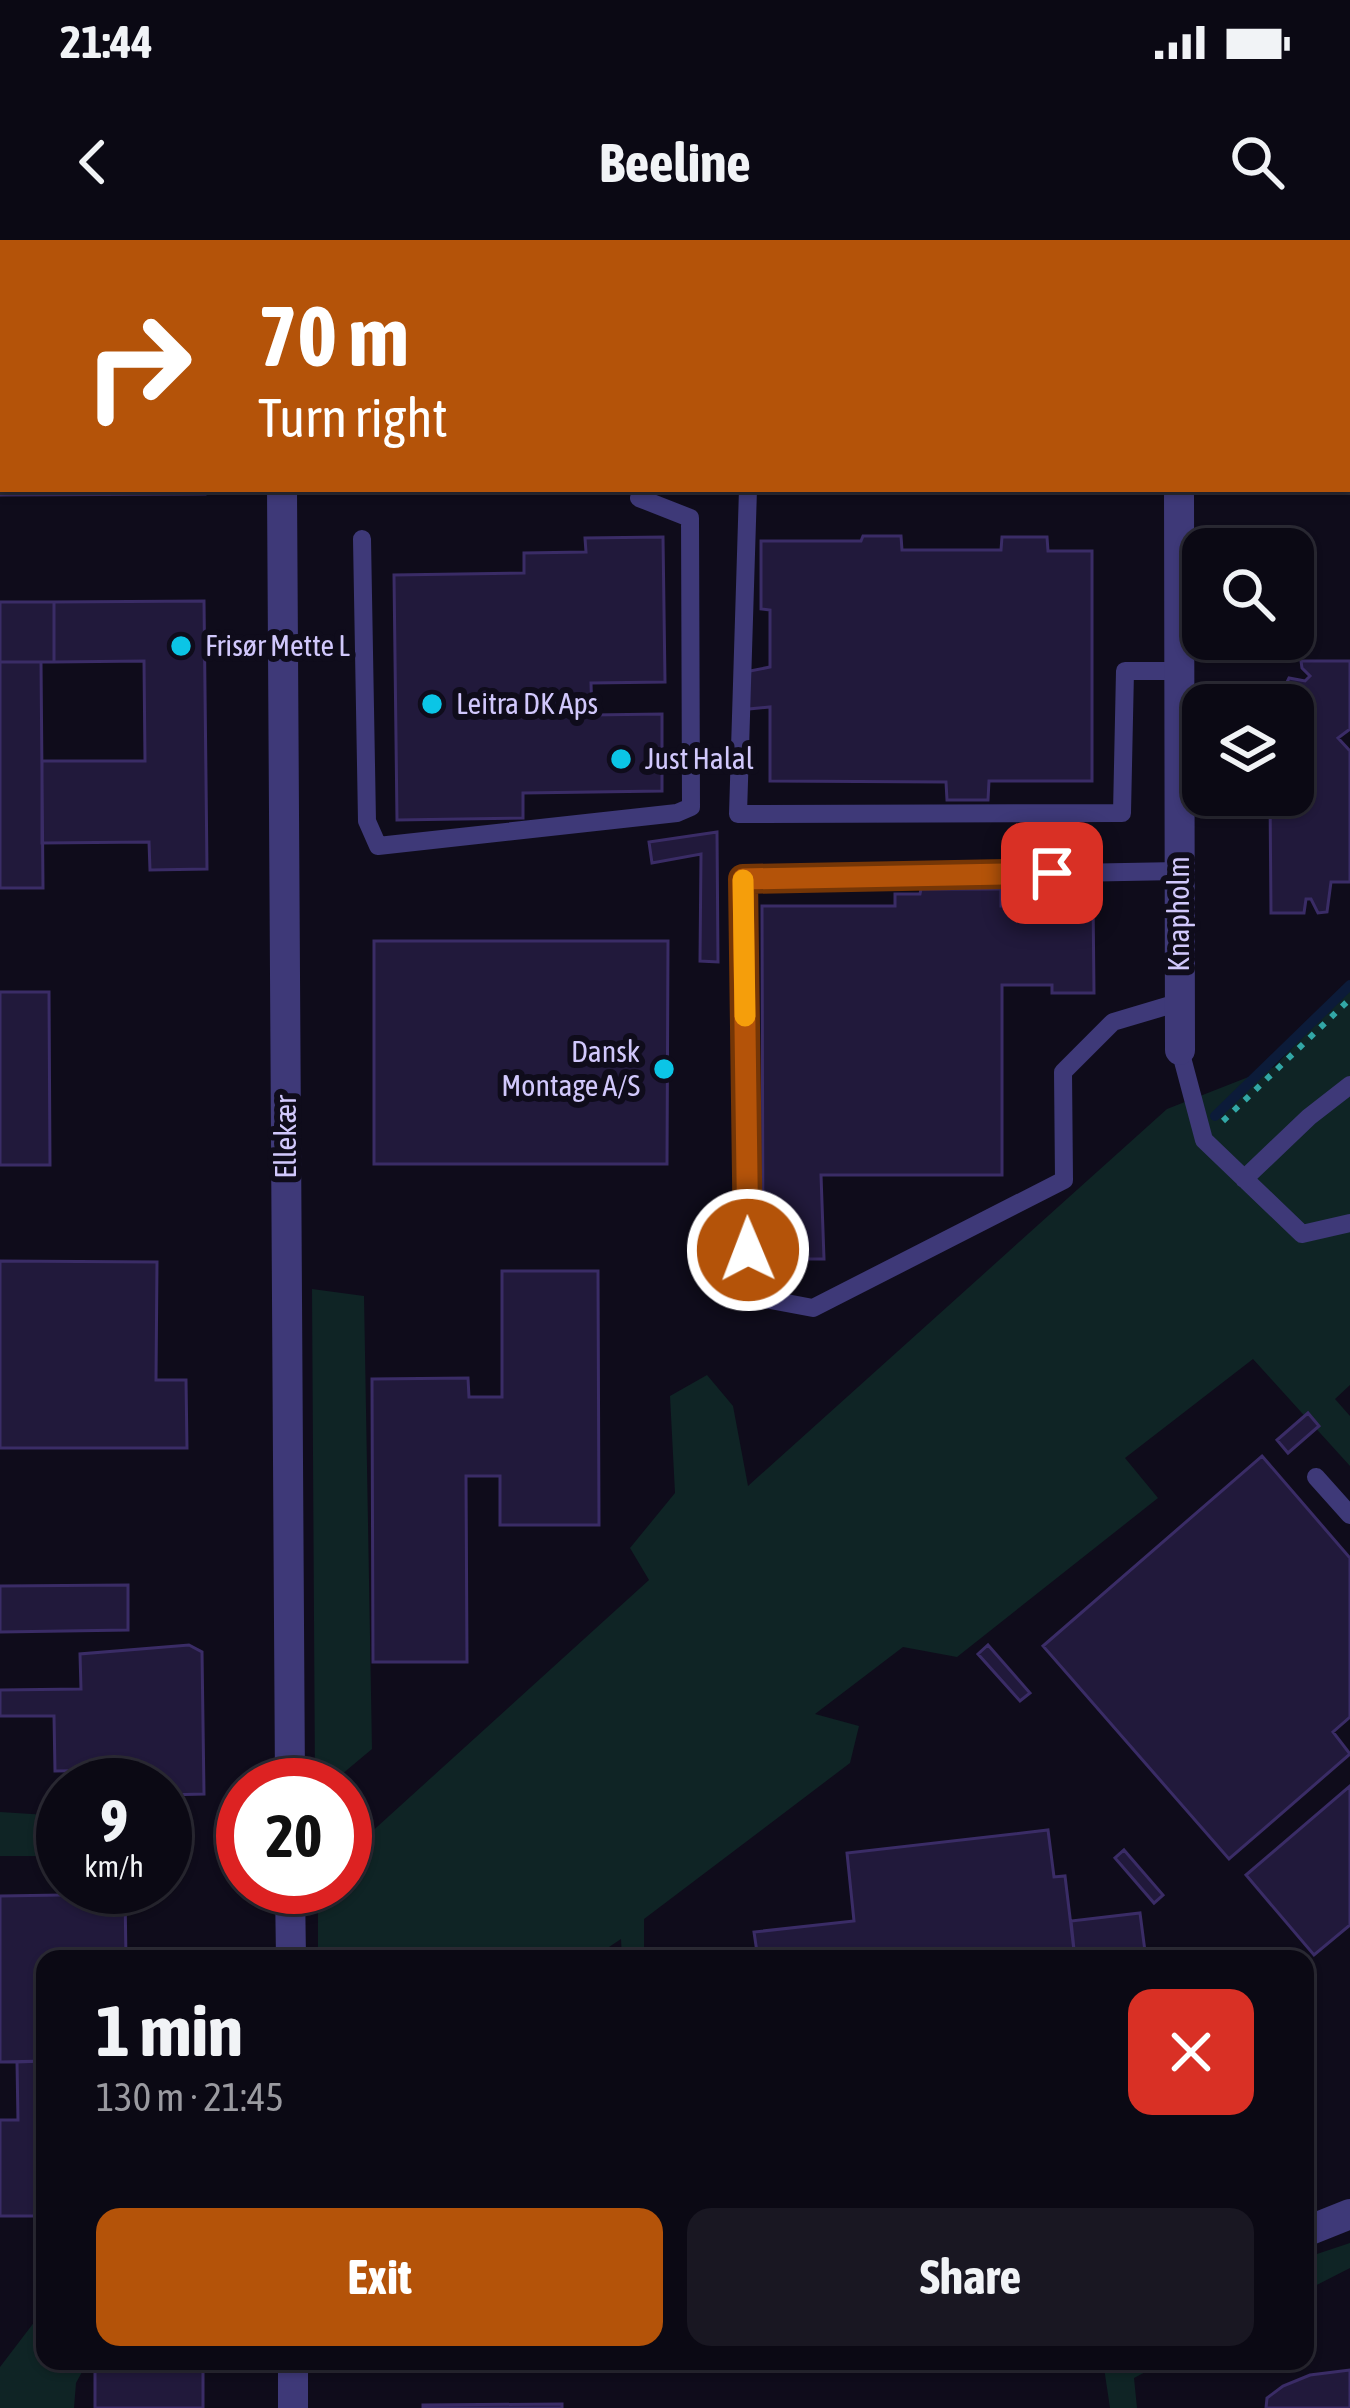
<!DOCTYPE html>
<html lang="en">
<head>
<meta charset="utf-8">
<style>
	:root { --surface:#0b0914; --page:#191722; --text:#f1f3f6; --muted:#9a9aa0; --line:#2b2a34; --accent:#b45309 }
	body { margin:0; font-family:"Asap Condensed",sans-serif; background:var(--page); color:var(--text); height:100vh; display:flex; flex-direction:column; font-size:45px; white-space:nowrap }
	* { box-sizing:border-box; margin:0 }
	p { font-size:39px; color:var(--muted) }
	.icon { flex:none; width:66px; height:66px; fill:none; stroke:currentColor; stroke-width:2; stroke-linecap:round; stroke-linejoin:round }
	.map { position:relative; flex:1; overflow:hidden }
	.panel { position:absolute; left:36px; top:1710px; width:1278px; height:420px; display:flex; flex-direction:column; background:var(--surface); border-radius:24px; box-shadow:0 3px 9px #0004,0 0 0 3px var(--line) }
	.panel>* { flex:none }
	.hud { position:absolute; left:0px; top:0px; width:1350px; height:252px; box-shadow:0 3px 9px #0004,0 0 0 3px var(--line); background:#b45309; color:#fff; overflow:hidden }
	.controls { position:absolute; left:1182px; top:288px; display:grid; gap:24px }
	.controls a { display:grid; place-items:center; width:132px; height:132px; border-radius:24px; background:var(--surface); box-shadow:0 3px 9px #0004,0 0 0 3px var(--line); font-size:60px }
	.speed { position:absolute; left:36px; top:1518px; display:flex; gap:24px; font-size:60px; font-weight:700; text-align:center }
	.speed>* { display:grid; place-content:center; width:156px; height:156px; border-radius:50%; background:var(--surface); box-shadow:0 3px 9px #0004,0 0 0 3px var(--line); line-height:1 }
	.speed small { font-size:30px; font-weight:400 }
	.speed .limit { border:18px solid #d22; background:#fff; color:#111 }
	.pin { position:absolute; display:grid; place-items:center; width:102px; height:102px; color:#fff; margin:-51px; border-radius:24px; box-shadow:0 6px 18px #0006 }
	.me { position:absolute; width:132px; margin:-66px; rotate:359deg; stroke-linejoin:round; filter:drop-shadow(0 0 9px #0008) }
	.turn { display:flex; align-items:center; gap:42px; height:252px; padding:0 60px; font-size:54px }
	.turn .icon { width:156px; height:156px; stroke-width:2.5 }
	.turn b { display:block; font-size:84px; line-height:102px }
	.round { display:grid; place-items:center; flex:none; width:126px; height:126px; border-radius:24px; background:var(--page) }
	.summary { display:flex; align-items:center; justify-content:space-between; height:204px; padding:0 60px }
	h1 { font-size:72px; font-weight:700; line-height:90px }
	.cta { display:flex; gap:24px; margin-top:auto; padding:24px 60px }
	.cta a { flex:1; height:138px; border-radius:24px; background:var(--accent); color:#fff; font-size:48px; font-weight:700; line-height:138px; text-align:center }
	.cta a+a { background:var(--page); color:var(--text) }
	.status { display:flex; justify-content:space-between; align-items:center; height:84px; padding:0 60px; background:var(--surface); direction:ltr }
	.status svg { height:33px; fill:currentColor }
	header { display:flex; justify-content:space-between; align-items:center; height:156px; padding:0 60px; background:var(--surface); font-size:54px; font-weight:700 }
	.map>svg:first-child { display:block }
	.green { fill:#0f2425 }
	.lines { fill:none; stroke-linecap:round; stroke-linejoin:round }
	.stream { stroke:#0c1b39; stroke-width:10 }
	.building { fill:#21193b; stroke:#3a2c66; stroke-width:3 }
	.path { stroke:#32a7a6; stroke-width:6; stroke-dasharray:6 9; stroke-linecap:butt }
	.service { stroke:#3e3978; stroke-width:18 }
	.minor { stroke:#3e3978; stroke-width:30 }
	.route-casing { stroke:#753606; stroke-width:30 }
	.route { stroke:#b45309; stroke-width:21 }
	.slow { stroke:#f59e0b; stroke-width:21 }
	.poi-dot { fill:#0bc5e6; stroke:#0f0c1b; stroke-width:4.5 }
	.labels { text-anchor:middle; stroke-width:12; stroke-linejoin:round; paint-order:stroke }
	.poi-label { font-size:30px; fill:#d1c8fc; stroke:#0f0c1b; text-anchor:start }
	.street-label { font-size:30px; fill:#d1c8fc; stroke:#0f0c1b }
</style>
</head>
<body>
<div class="status"><b>21:44</b><svg viewBox="0 0 49 12"><path d="M0 12V9h3v3zM5 12V6h3v6zM10 12V3h3v9zM15 12V0h3v12zM26 1h20v11H26zM47 4h2v5h-2z"/></svg></div>
<header><svg class="icon" aria-label="back" viewBox="0 0 24 24"><path d="M15 5l-7 7 7 7"/></svg>Beeline<svg class="icon" aria-label="search" viewBox="0 0 24 24"><circle cx="10" cy="10" r="6"/><path d="M15 15l6 6"/></svg></header>
<div class="map">
<svg width="1350" height="2168" viewBox="0 0 1350 2168">
	<rect width="100%" height="100%" fill="#0f0c1b"/>
	<path class="green" d="M 1350,747 L 1350,1145 L 1335,1159 L 1350,1176 L 1350,1226 L 1253,1119 L 1125,1218 L 1158,1258 L 957,1417 L 903,1407 L 815,1474 L 859,1486 L 850,1523 L 644,1679 L 644,1719 L 622,1719 L 621,1699 L 591,1719 L 318,1719 L 318,1647 L 345,1647 L 345,1616 L 649,1340 L 630,1308 L 675,1253 L 670,1156 L 707,1135 L 733,1166 L 748,1246 L 1167,869 L 1274,827 Z
		M 312,1049 L 364,1056 L 372,1509 L 329,1545 L 315,1545 Z
		M 0,1572 L 63,1576 L 63,1616 L 0,1616 Z
		M 1350,2003 L 1350,2028 L 1305,2051 L 1305,2018 Z
		M 45,2068 L 45,2121 L 88,2121 L 76,2143 L 74,2168 L 0,2168 L 0,2127 Z
		M 1103,2121 L 1166,2121 L 1134,2138 L 1137,2168 L 1110,2168 Z"/>
	<g class="lines">
		<path class="stream" d="M 1215,876 L 1350,745"/>
	</g>
	<path class="building" d="M 770,0 L 1005,0 L 1005,3 L 770,3 Z
		M 1256,0 L 1350,0 L 1350,17 L 1347,3 Z
		M 0,16 L 3,249 L 205,249 L 205,254 L 0,255 Z
		M 1350,120 L 1350,232 L 1347,232 L 1347,121 Z
		M 863,296 L 901,296 L 902,310 L 1001,310 L 1002,297 L 1047,297 L 1048,311 L 1092,311 L 1092,541 L 989,541 L 988,560 L 947,560 L 946,542 L 770,541 L 770,467 L 748,469 L 745,432 L 770,427 L 770,370 L 761,369 L 761,301 L 861,301 Z
		M 663,297 L 665,442 L 591,443 L 592,475 L 662,474 L 662,551 L 523,553 L 523,578 L 397,580 L 394,335 L 524,333 L 524,313 L 586,312 L 585,298 Z
		M 204,361 L 207,629 L 150,630 L 149,602 L 42,603 L 42,521 L 145,521 L 144,421 L 54,422 L 54,362 Z
		M 0,362 L 54,362 L 54,422 L 0,422 Z
		M 1301,421 L 1350,421 L 1350,489 L 1338,498 L 1350,511 L 1350,642 L 1331,642 L 1327,672 L 1318,673 L 1311,659 L 1306,659 L 1304,673 L 1271,673 L 1270,555 L 1293,555 L 1293,465 L 1270,465 L 1270,452 L 1277,452 L 1286,460 L 1290,455 L 1286,444 L 1289,438 L 1305,441 L 1310,436 L 1302,428 Z
		M 0,422 L 41,422 L 43,648 L 0,648 Z
		M 717,592 L 718,722 L 700,721 L 701,614 L 652,623 L 649,602 Z
		M 921,649 L 1001,649 L 1001,666 L 1040,667 L 1040,658 L 1093,658 L 1094,753 L 1052,753 L 1052,745 L 1002,745 L 1002,935 L 821,935 L 824,1019 L 763,1019 L 762,666 L 895,666 L 895,654 L 920,654 Z
		M 374,701 L 668,701 L 667,924 L 374,924 Z
		M 0,752 L 49,752 L 50,925 L 0,925 Z
		M 0,1021 L 157,1022 L 156,1140 L 186,1140 L 187,1208 L 0,1208 Z
		M 502,1031 L 598,1031 L 599,1285 L 500,1285 L 500,1236 L 466,1236 L 467,1422 L 373,1422 L 372,1139 L 468,1138 L 469,1157 L 502,1157 Z
		M 1308,1173 L 1319,1186 L 1288,1213 L 1277,1200 Z
		M 1262,1216 L 1350,1318 L 1350,1477 L 1333,1492 L 1350,1514 L 1229,1619 L 1043,1406 Z
		M 128,1345 L 128,1390 L 0,1392 L 0,1346 Z
		M 189,1405 L 202,1412 L 204,1554 L 165,1555 L 165,1545 L 129,1545 L 129,1530 L 55,1531 L 54,1476 L 0,1476 L 0,1450 L 81,1449 L 80,1414 Z
		M 988,1405 L 1030,1453 L 1020,1461 L 978,1414 Z
		M 1350,1546 L 1350,1685 L 1314,1715 L 1246,1635 Z
		M 1048,1590 L 1054,1637 L 1065,1636 L 1075,1719 L 758,1719 L 754,1692 L 854,1681 L 847,1613 Z
		M 1124,1610 L 1163,1655 L 1154,1663 L 1115,1618 Z
		M 125,1654 L 126,1719 L 45,1719 L 45,1821 L 0,1822 L 0,1656 Z
		M 1140,1673 L 1146,1719 L 1075,1719 L 1071,1681 Z
		M 45,1821 L 45,1976 L 0,1976 L 0,1880 L 18,1880 L 17,1822 Z
		M 168,2121 L 203,2121 L 203,2168 L 95,2168 L 95,2123 Z
		M 1350,2130 L 1350,2168 L 1266,2168 L 1267,2158 L 1283,2146 L 1310,2135 Z
		M 562,2164 L 562,2168 L 423,2168 L 423,2165 Z"/>
	<g class="lines">
		<path class="path" d="M 1223,881 L 1350,759"/>
		<path class="service" d="M 309,3 L 329,0
			M 585,3 L 635,3
			M 745,3 L 745,0
			M 748,249 L 738,574 L 1122,573 L 1125,431 L 1179,431
			M 362,299 L 367,581 L 378,606 L 677,573 L 691,567 L 690,278 L 639,258
			M 1179,631 L 743,639 L 749,1056 L 813,1068 L 1064,940 L 1063,832 L 1113,782 L 1180,762
			M 1180,810 L 1204,900 L 1302,994 L 1350,983
			M 1244,939 L 1309,877 L 1350,845
			M 1316,1237 L 1350,1275"/>
		<path class="minor" d="M 281,0 L 281,3
			M 1178,0 L 1178,3
			M 282,249 L 290,1545
			M 1179,249 L 1180,810
			M 290,1647 L 291,1719
			M 1305,1992 L 1350,1974
			M 293,2121 L 293,2168"/>
	</g>
	<g class="lines">
		<g class="route-casing">
			<path id="route" d="M 748,1010 L 743,639 L 1052,633"/>
		</g>
		<use href="#route" class="route"/>
		<path class="slow" d="M 743,640 L 745,776"/>
	</g>
	<g class="poi-dot">
		<circle cx="181" cy="406" r="12"/>
		<circle cx="432" cy="464" r="12"/>
		<circle cx="621" cy="519" r="12"/>
		<circle cx="664" cy="829" r="12"/>
	</g>
	<g class="labels">
		<g class="poi-label">
			<text x="205" y="416">Frisør Mette L</text>
			<text x="456" y="474">Leitra DK Aps</text>
			<text x="645" y="529">Just Halal</text>
			<text x="640" y="822" text-anchor="end">Dansk<tspan x="640" dy="34">Montage A/S</tspan></text>
		</g>
		<g class="street-label">
			<text transform="translate(1179 674) rotate(-90)" y="10">Knapholm</text>
			<text transform="translate(286 897) rotate(-90)" y="10">Ellekær</text>
		</g>
	</g>
</svg>
<div class="controls">
<a><svg class="icon" aria-label="search" viewBox="0 0 24 24"><circle cx="10" cy="10" r="6"/><path d="M15 15l6 6"/></svg></a>
<a><svg class="icon" aria-label="layers" viewBox="0 0 24 24"><path d="M12 4l9 5-9 5-9-5zM3 14l9 5 9-5"/></svg></a>
</div>
<div class="speed"><div>9<small>km/h</small></div><div class="limit">20</div></div>
<div class="pin" style="left:1052px;top:633px;background:#d93025"><svg class="icon" aria-label="arrive" viewBox="0 0 24 24"><path d="M6 21V4h12l-3 4 3 4H6"/></svg></div>
<svg class="me" style="left:748px;top:1010px" viewBox="-20 -20 40 40"><circle r="17" fill="#b45309" stroke="#fff" stroke-width="3"/><path d="M0-11L8 9 0 5-8 9z" fill="#fff"/></svg>
<div class="hud">
<div class="turn"><svg class="icon" aria-label="right" viewBox="0 0 24 24"><path d="M7 20v-9h11M14 6l5 5-5 5"/></svg><div><b>70 m</b>Turn right</div></div>
</div>
<section class="panel">
<div class="summary"><div><h1>1 min</h1><p>130 m · 21:45</p></div><a class="round" style="background:#d93025;color:#fff"><svg class="icon" aria-label="close" viewBox="0 0 24 24"><path d="M6 6l12 12M18 6L6 18"/></svg></a></div>
<div class="cta"><a>Exit</a><a>Share</a></div>
</section>
</div>
</body>
</html>
